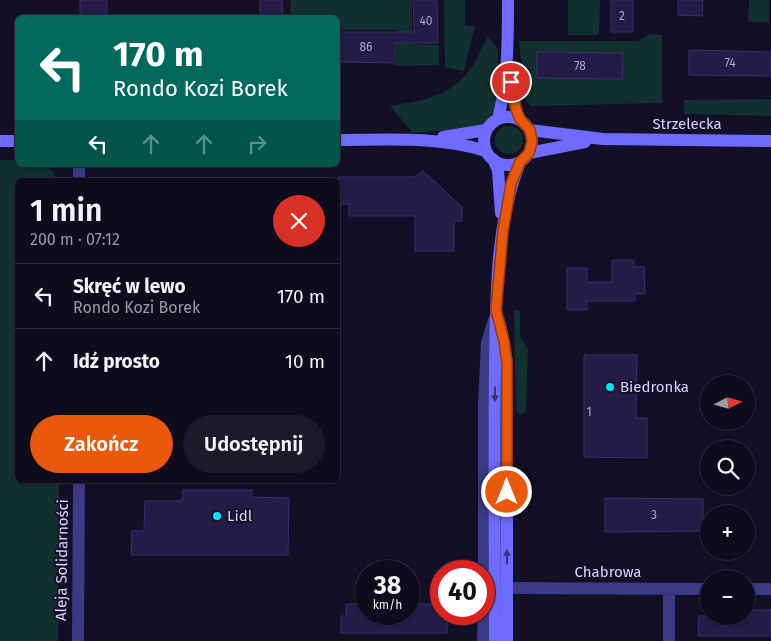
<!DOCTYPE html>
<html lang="pl">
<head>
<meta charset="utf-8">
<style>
	:root { --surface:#0e0b1c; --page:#1c1929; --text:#f1f3f6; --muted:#9b9ba3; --line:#2e2b3b; --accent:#ea580c }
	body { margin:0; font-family:"Fira Sans",sans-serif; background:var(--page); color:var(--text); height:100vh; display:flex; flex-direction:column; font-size:19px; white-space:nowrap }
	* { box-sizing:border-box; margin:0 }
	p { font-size:16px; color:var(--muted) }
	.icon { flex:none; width:28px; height:28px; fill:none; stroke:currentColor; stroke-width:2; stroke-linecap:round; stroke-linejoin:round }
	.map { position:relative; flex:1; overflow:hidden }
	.sheet { position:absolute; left:15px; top:178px; width:325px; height:305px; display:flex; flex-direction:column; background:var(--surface); border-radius:8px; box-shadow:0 1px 4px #0004,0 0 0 1px var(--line) }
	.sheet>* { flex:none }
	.banner { position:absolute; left:15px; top:15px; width:325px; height:152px; border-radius:8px; box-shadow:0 1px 4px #0004,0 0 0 1px var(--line); background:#00695c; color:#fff; overflow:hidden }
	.needle { width:32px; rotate:84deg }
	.tools { position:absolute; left:700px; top:375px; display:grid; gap:10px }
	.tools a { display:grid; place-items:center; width:55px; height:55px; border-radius:50%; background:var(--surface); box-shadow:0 1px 4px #0004,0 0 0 1px var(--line); font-size:25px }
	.speed { position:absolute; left:355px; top:560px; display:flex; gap:10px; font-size:25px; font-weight:700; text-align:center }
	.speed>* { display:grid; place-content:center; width:65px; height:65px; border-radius:50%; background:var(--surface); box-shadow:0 1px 4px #0004,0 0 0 1px var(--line); line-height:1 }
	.speed small { font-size:12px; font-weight:400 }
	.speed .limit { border:8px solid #d22; background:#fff; color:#111 }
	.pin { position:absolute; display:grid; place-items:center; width:42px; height:42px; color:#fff; margin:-21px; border:2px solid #fff; border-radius:50%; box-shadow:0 1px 5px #0007 }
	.me { position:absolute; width:55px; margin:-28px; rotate:0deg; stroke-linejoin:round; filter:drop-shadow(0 0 4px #0008) }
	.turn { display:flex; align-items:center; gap:18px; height:105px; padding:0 15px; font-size:22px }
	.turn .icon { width:65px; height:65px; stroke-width:2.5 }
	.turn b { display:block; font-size:35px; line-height:42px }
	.lanes { display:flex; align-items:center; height:48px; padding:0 15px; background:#0003; justify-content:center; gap:25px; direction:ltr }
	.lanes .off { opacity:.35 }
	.round { display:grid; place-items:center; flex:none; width:52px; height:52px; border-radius:26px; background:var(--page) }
	.head { display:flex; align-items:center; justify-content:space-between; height:85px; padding:0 15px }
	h1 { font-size:30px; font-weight:600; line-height:38px }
	.button { display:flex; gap:10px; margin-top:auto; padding:10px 15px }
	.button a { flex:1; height:58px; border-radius:30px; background:var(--accent); color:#fff; font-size:20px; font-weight:600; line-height:58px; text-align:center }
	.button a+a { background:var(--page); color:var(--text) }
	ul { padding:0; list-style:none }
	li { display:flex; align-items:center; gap:15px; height:65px; padding:0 15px; border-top:1px solid var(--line) }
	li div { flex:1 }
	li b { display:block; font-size:19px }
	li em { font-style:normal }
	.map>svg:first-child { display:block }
	.green { fill:#12302f }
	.building { fill:#241b47; stroke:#3b2d73 }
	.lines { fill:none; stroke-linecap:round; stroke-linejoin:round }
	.street { stroke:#3d3a85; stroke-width:12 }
	.secondary { stroke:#6f6bff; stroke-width:12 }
	.oneway { fill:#38347d }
	.route-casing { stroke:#983908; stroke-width:12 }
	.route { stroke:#ea580c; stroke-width:9 }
	.poi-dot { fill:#00e5ff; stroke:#130f26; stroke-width:2 }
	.labels { text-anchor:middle; stroke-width:4; stroke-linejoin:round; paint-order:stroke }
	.number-label { font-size:12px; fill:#aca6d1 }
	.street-label { font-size:15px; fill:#d9d4ff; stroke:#130f26 }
	.poi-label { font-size:15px; fill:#d9d4ff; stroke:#130f26; text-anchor:start }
</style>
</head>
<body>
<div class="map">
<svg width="771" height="641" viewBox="0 0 771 641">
	<rect width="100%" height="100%" fill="#130f26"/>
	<path class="green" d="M 291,0 L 412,0 L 412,44 L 439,45 L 439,65 L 396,66 L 396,30 L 338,30 L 338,18 L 290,18 Z
		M 444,0 L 465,0 L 465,26 L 475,26 L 464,71 L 445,67 Z
		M 568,0 L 600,0 L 599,35 L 568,35 Z
		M 749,0 L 769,0 L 769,22 L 748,22 Z
		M 650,34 L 662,35 L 662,103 L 531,106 L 525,99 L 519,41 L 638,41 Z
		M 488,36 L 498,50 L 498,106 L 491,117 L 479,127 L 413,133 L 390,106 C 426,100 452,97 474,64 C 479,55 483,45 488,36 Z
		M 771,99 L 771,116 L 684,114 L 684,100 Z
		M495 140a14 14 0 1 1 28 0a14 14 0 1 1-28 0Z
		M 0,160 L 17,160 L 18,165 C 31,165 52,162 57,180 L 18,180 L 18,480 L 59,480 L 58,641 L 0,641 Z
		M 514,310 L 520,311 L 520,336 L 528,349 L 526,411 L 520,415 L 516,411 Z"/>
	<path class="building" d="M 80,0 L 107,0 L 107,18 L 80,18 Z
		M 260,0 L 282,0 L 283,18 L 260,18 Z
		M 413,0 L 437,0 L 438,43 L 395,43 L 395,63 L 338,62 L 338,32 L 414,32 Z
		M 611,0 L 633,0 L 633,32 L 611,32 Z
		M 678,0 L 703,0 L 702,16 L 678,15 Z
		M 689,50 L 771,52 L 771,76 L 689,75 Z
		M 537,52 L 623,53 L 622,79 L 537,78 Z
		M 423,171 L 462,207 L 462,221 L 454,221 L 454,251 L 415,251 L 415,216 L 349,216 L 349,204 L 338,204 L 338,177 L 415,177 Z
		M 612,260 L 634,260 L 634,267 L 644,267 L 645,294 L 635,294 L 635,301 L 587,301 L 587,310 L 567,310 L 567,268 L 587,268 L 587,282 L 612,282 Z
		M 584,355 L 637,355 L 636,418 L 647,418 L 647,458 L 584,457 Z
		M 183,490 L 252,490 L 251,497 L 289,498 L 288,555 L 131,555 L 132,531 L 144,531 L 145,501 L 182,501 Z
		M 605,498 L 703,499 L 703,531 L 605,532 Z
		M 346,604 L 366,604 L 366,614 L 409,614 L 409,604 L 441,604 L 441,614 L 447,614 L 447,633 L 341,633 L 341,616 L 346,616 Z
		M 750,610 L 771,610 L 771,636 L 698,636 L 699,616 L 746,616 L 746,611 Z"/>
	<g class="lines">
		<path class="street" d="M 79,165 L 79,180
			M 484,576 L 484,403 L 487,342 L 494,320
			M 507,588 L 709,589
			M 669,589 L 669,641
			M 746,589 L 771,589
			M 78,641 L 79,480
			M 483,641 L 484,614"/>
		<path class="secondary" d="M 510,78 L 513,97 L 519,119
			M484 141a24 24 0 1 1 48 0a24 24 0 1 1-48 0Z
			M 498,119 C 508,80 508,40 508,0
			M 530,130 L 603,139 L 771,141
			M 443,137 L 486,130
			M 338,140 C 387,140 439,136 486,151
			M 0,141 L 18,141
			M 529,153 L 585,142
			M 493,159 L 498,170 L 501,213
			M 500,324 L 507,363 L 507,641
			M 495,641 C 495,550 494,459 495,368 C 496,300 495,225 520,162"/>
	</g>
	<defs><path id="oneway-solid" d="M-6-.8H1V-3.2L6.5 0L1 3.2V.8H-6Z" transform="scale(1.25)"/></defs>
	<g class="oneway">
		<use href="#oneway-solid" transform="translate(495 394) rotate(90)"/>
		<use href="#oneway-solid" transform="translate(507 557) rotate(-90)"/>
	</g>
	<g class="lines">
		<g class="route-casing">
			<path id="route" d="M 507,492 L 507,363 L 504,341 L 496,310 L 503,231 L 511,184 L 520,162 L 529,153 L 532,142 L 530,130 L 520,119 L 516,109 L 511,82"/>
		</g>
		<use href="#route" class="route"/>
	</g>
	<g class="poi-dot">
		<circle cx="610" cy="387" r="5"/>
		<circle cx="217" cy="516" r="5"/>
	</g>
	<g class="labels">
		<g class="number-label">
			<text x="622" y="20">2</text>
			<text x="426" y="25">40</text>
			<text x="366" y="51">86</text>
			<text x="730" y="67">74</text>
			<text x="580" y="70">78</text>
			<text x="589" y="416">1</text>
			<text x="654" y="519">3</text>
		</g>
		<g class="street-label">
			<text x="687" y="129">Strzelecka</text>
			<text transform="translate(62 560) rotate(-89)" y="5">Aleja Solidarności</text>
			<text x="608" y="577">Chabrowa</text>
		</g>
		<g class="poi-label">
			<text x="620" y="392">Biedronka</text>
			<text x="227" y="521">Lidl</text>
		</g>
	</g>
</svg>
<div class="tools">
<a><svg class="needle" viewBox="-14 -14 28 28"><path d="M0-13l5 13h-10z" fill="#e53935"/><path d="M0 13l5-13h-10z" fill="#9b9ba3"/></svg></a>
<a><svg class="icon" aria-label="search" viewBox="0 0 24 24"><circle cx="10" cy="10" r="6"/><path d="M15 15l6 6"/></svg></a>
<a>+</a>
<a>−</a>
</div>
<div class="speed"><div>38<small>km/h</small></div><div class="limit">40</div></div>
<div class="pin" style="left:511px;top:82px;background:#d93025"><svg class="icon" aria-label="arrive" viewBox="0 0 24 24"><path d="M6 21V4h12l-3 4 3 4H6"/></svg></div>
<svg class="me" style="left:507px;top:492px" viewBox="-20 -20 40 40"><circle r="17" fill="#ea580c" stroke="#fff" stroke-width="3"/><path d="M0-11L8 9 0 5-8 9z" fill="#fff"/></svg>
<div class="banner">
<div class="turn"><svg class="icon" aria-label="left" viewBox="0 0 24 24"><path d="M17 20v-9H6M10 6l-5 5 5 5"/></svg><div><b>170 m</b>Rondo Kozi Borek</div></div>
<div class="lanes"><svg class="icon" aria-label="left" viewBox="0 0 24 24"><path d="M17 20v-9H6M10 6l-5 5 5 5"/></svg><svg class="icon off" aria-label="ahead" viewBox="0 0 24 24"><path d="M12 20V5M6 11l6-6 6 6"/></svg><svg class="icon off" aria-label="ahead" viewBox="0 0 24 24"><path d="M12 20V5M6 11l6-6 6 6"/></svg><svg class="icon off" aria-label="right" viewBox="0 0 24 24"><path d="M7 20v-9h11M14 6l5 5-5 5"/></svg></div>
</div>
<section class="sheet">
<div class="head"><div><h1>1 min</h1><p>200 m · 07:12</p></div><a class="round" style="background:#d93025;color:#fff"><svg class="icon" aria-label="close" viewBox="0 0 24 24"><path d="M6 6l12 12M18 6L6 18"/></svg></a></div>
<ul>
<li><svg class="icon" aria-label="left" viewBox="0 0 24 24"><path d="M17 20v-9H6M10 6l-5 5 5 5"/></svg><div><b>Skręć w lewo</b><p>Rondo Kozi Borek</p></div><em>170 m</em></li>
<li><svg class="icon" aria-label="ahead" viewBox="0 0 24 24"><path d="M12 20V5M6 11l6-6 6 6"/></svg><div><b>Idź prosto</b></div><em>10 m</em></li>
</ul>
<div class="button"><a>Zakończ</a><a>Udostępnij</a></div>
</section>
</div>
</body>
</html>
